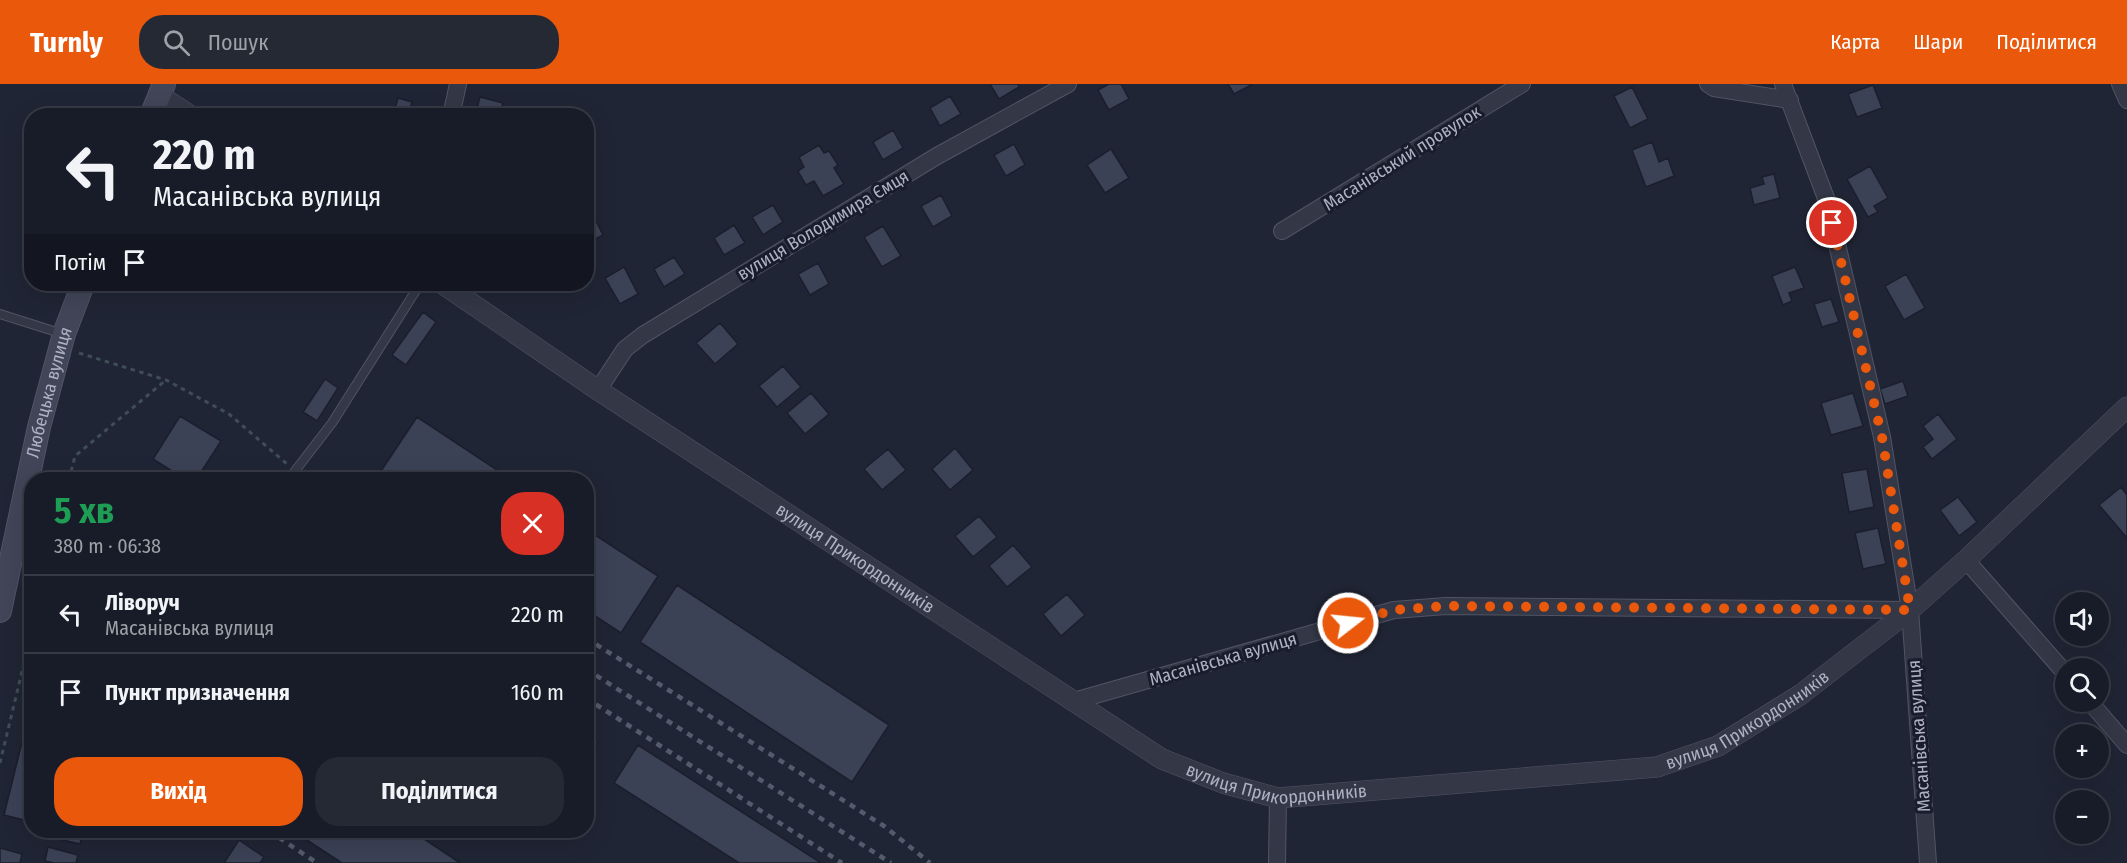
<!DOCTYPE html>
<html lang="uk">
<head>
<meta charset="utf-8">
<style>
	:root { --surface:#181c28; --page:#252934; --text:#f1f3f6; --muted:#9fa1a8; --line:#363a45; --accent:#ea580c }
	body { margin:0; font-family:"Fira Sans Condensed",sans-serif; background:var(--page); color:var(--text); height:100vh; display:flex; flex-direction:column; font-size:22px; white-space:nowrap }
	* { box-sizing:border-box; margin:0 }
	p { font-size:20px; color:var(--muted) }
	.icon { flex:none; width:33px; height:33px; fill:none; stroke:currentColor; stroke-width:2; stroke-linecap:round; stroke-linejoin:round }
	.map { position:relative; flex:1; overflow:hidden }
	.panel { position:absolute; left:24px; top:388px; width:570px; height:366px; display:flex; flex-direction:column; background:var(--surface); border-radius:24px; box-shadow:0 6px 24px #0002,0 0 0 2px var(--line) }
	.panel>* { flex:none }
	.guide { position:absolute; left:24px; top:24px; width:570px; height:183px; border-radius:24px; box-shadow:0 6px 24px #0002,0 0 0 2px var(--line); background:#181c28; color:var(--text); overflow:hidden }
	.fabs { position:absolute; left:2055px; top:508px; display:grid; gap:12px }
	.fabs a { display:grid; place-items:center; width:54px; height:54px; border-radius:50%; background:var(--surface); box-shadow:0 6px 24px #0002,0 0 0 2px var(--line); font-size:30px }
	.pin { position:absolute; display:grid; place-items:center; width:51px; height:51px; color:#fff; margin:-26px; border:3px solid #fff; border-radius:50%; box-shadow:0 2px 6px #0007 }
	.me { position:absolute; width:66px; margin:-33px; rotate:74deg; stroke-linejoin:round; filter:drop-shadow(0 0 4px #0008) }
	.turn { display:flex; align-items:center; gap:21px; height:126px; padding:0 30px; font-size:27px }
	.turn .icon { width:78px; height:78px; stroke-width:2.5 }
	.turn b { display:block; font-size:42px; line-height:51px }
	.then { display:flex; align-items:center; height:57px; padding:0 30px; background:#0003; gap:12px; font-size:22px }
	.round { display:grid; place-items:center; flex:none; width:63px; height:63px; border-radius:24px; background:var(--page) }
	.head { display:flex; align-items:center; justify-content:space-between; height:102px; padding:0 30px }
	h1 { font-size:36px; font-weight:700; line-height:45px; color:#1e9e55 }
	.primary-button { display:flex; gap:12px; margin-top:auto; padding:12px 30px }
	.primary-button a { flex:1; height:69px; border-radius:24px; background:var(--accent); color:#fff; font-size:24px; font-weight:700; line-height:69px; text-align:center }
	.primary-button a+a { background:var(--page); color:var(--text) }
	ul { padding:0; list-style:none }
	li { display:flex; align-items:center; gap:18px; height:78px; padding:0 30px; border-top:2px solid var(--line) }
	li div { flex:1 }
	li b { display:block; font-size:22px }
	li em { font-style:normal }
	header { display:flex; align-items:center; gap:36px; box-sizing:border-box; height:84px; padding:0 30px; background:var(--accent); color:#fff }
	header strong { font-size:28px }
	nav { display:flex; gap:33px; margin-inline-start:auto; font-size:21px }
	.search { width:420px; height:54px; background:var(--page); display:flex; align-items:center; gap:15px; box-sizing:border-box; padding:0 21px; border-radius:24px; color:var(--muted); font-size:22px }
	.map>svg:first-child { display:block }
	.building { fill:#3c4256; stroke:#1b1e2c; stroke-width:1.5 }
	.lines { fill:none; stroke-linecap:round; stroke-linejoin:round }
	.service-casing { stroke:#515464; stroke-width:10 }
	.minor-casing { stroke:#515464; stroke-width:18 }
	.tertiary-casing { stroke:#515464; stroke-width:21 }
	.secondary-casing { stroke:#515464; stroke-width:24 }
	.path { stroke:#3f4d54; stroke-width:3; stroke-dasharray:4.5 4.5; stroke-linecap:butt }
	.service { stroke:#333746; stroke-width:8 }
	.minor { stroke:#333746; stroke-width:16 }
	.tertiary { stroke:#333746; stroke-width:20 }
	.secondary { stroke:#414558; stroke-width:22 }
	.rail { stroke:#555a6d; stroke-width:4.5; stroke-dasharray:6 6; stroke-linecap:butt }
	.route { stroke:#ea580c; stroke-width:10; stroke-dasharray:0 18 }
	.labels { text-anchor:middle; stroke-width:6; stroke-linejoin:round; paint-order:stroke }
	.street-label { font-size:18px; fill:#adb1c3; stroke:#191c2a }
</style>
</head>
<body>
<header>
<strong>Turnly</strong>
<div class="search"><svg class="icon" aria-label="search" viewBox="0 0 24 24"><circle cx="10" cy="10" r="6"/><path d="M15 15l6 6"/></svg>Пошук</div>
<nav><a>Карта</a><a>Шари</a><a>Поділитися</a></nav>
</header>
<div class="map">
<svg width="2127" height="779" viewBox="0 0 2127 779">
	<rect width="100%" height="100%" fill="#202535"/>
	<path class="building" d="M 990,0 L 1018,0 L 1019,3 L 999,15 Z
		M 1109,0 L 1121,0 L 1129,15 L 1109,26 L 1098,6 Z
		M 1228,0 L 1253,0 L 1234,10 Z
		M 1873,1 L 1882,24 L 1857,33 L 1848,10 Z
		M 1632,3 L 1648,35 L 1630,44 L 1614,12 Z
		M 950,12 L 961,30 L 940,42 L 930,24 Z
		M 480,13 L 503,19 L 499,32 L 475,32 Z
		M 398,14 L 412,18 L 408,32 L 393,32 Z
		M 893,46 L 903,64 L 883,76 L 873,58 Z
		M 1652,58 L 1659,78 L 1668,74 L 1674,92 L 1646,103 L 1632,66 Z
		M 1014,60 L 1025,81 L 1006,92 L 994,71 Z
		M 819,61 L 824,69 L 829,67 L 838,81 L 834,84 L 844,100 L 823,112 L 814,97 L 806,101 L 798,87 L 804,83 L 799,73 Z
		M 1111,65 L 1129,94 L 1105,109 L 1087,81 Z
		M 1870,82 L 1888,114 L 1874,122 L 1878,128 L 1868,133 L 1847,95 Z
		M 1774,90 L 1780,114 L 1754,121 L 1750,104 L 1764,100 L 1762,93 Z
		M 941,111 L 952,132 L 933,143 L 921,122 Z
		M 773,121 L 783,138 L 763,151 L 752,133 Z
		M 594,133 L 603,151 L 586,160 L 586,137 Z
		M 734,141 L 745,159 L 724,171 L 714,154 Z
		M 883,142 L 901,172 L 882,183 L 864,153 Z
		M 674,173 L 685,190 L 664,203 L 654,185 Z
		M 818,179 L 829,200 L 810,211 L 798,190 Z
		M 624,183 L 638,210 L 620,220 L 605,194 Z
		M 1795,183 L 1804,204 L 1789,209 L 1792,217 L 1783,221 L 1772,192 Z
		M 1906,190 L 1925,224 L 1904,236 L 1885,202 Z
		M 1831,215 L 1839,238 L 1822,243 L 1814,220 Z
		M 423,228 L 436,238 L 406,281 L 392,271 Z
		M 720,239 L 738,260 L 715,280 L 696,259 Z
		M 783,282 L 801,303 L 777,323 L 759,302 Z
		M 325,295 L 338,304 L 317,337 L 303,328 Z
		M 1903,297 L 1908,312 L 1885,320 L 1880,305 Z
		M 811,309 L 829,330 L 805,350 L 787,329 Z
		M 1853,309 L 1863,342 L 1831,351 L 1821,319 Z
		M 1938,330 L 1957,355 L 1932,375 L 1923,363 L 1933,355 L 1923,342 Z
		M 180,332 L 221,357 L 196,396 L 186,396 L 153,375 Z
		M 417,333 L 512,396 L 389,396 L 379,390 Z
		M 955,364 L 973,386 L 950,406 L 932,385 Z
		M 888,365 L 906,386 L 882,406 L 864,385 Z
		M 1867,385 L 1874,423 L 1849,428 L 1842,389 Z
		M 2121,403 L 2127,411 L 2127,454 L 2099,421 Z
		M 1958,413 L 1977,438 L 1959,452 L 1940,426 Z
		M 979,432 L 997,453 L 973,473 L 955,452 Z
		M 1878,444 L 1886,480 L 1863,485 L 1855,449 Z
		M 586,445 L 658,492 L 621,549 L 586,526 Z
		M 1013,461 L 1032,483 L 1007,503 L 989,482 Z
		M 677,501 L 889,641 L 852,698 L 640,558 Z
		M 1067,510 L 1085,531 L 1061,552 L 1043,530 Z
		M 26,642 L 32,643 L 32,738 L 4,731 Z
		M 586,650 L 598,658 L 586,677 Z
		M 638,661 L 821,779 L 739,779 L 614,699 Z
		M 51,747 L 83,747 L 80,760 L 50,753 Z
		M 293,747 L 412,747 L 460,779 L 342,779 Z
		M 239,756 L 264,773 L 260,779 L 224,779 Z
		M 48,763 L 78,771 L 76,779 L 54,779 L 45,777 Z
		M 0,764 L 22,770 L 20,779 L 0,779 Z"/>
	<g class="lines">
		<g class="service-casing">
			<path id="service" d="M 0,230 L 63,250
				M 288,396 L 332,339 L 420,200"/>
		</g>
		<g class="minor-casing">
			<path id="minor" d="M 1708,0 L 1714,4 L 1790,16
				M 2120,0 L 2127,16
				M 451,32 L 458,0
				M 1282,147 L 1522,0
				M 598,306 L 625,265 L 643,251 L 937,72 L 1068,0
				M 1966,476 L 2066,590
				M 1910,526 L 1928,779
				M 1074,617 L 1394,526 L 1446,522 L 1910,526 L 1882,353 L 1827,117 L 1783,0
				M 2090,618 L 2127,661
				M 1277,779 L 1278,714"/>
		</g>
		<g class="tertiary-casing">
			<g id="tertiary">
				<path d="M 159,11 L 191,32"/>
				<path id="s1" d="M 443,200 L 598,306 L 1162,675 L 1223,699 L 1278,714 L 1657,683 L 1718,662 L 1800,611 L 1910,526 L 1966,476 L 2127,323"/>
			</g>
		</g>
		<g class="secondary-casing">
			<g id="secondary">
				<path d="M 151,32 L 164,0"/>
				<path id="s2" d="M 0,527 L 39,343 L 64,250 L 83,200"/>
			</g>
		</g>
		<path class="path" d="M 79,269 L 166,296 L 229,330 L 287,380
			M 69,396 L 75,372 L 166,296
			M 0,679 L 32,546"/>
		<use href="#service" class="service"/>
		<use href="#minor" class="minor"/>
		<use href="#tertiary" class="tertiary"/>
		<use href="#secondary" class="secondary"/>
		<path class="rail" d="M 586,554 L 884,742 L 930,779
			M 586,585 L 891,779
			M 586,614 L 842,779
			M 269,747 L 317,779"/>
	</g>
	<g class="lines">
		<path class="route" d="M 1348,539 L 1394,526 L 1446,522 L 1910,526 L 1882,353 L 1832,139"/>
	</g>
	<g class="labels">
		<g class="street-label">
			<text transform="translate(1402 74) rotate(-32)" y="6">Масанівський провулок</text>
			<text transform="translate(823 141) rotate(-31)" y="6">вулиця Володимира Ємця</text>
			<text dy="6" stroke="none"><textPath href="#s2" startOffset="224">Любецька вулиця</textPath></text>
			<text dy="6" stroke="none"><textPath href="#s1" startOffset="495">вулиця Прикордонників</textPath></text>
			<text transform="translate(1223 575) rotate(-16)" y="6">Масанівська вулиця</text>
			<text dy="6" stroke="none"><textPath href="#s1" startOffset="1467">вулиця Прикордонників</textPath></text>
			<text transform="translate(1919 652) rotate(-94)" y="6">Масанівська вулиця</text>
			<text dy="6" stroke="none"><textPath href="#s1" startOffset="981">вулиця Прикордонників</textPath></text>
		</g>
	</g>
</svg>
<div class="fabs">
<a><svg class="icon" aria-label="sound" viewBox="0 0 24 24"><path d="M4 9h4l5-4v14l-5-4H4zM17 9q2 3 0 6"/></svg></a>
<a><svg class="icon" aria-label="search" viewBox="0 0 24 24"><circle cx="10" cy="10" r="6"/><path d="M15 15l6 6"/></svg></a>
<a>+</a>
<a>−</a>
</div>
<div class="pin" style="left:1832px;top:139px;background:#d93025"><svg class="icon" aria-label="arrive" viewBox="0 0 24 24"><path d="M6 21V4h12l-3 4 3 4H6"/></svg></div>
<svg class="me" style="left:1348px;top:539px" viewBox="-20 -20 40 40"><circle r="17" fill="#ea580c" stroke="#fff" stroke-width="3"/><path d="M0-11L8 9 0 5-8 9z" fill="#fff"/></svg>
<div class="guide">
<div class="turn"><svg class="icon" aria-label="left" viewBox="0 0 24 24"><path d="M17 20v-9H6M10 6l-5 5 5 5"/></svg><div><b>220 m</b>Масанівська вулиця</div></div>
<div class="then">Потім<svg class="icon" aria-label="arrive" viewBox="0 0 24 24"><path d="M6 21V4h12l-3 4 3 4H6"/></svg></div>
</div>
<section class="panel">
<div class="head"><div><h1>5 хв</h1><p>380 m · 06:38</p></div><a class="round" style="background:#d93025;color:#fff"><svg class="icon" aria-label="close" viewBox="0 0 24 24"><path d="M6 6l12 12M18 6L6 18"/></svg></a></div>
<ul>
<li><svg class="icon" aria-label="left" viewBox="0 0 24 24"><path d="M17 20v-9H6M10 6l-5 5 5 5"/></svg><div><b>Ліворуч</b><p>Масанівська вулиця</p></div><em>220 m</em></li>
<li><svg class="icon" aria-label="arrive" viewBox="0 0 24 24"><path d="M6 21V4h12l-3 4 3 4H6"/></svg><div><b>Пункт призначення</b></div><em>160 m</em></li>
</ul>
<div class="primary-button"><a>Вихід</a><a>Поділитися</a></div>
</section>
</div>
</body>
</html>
